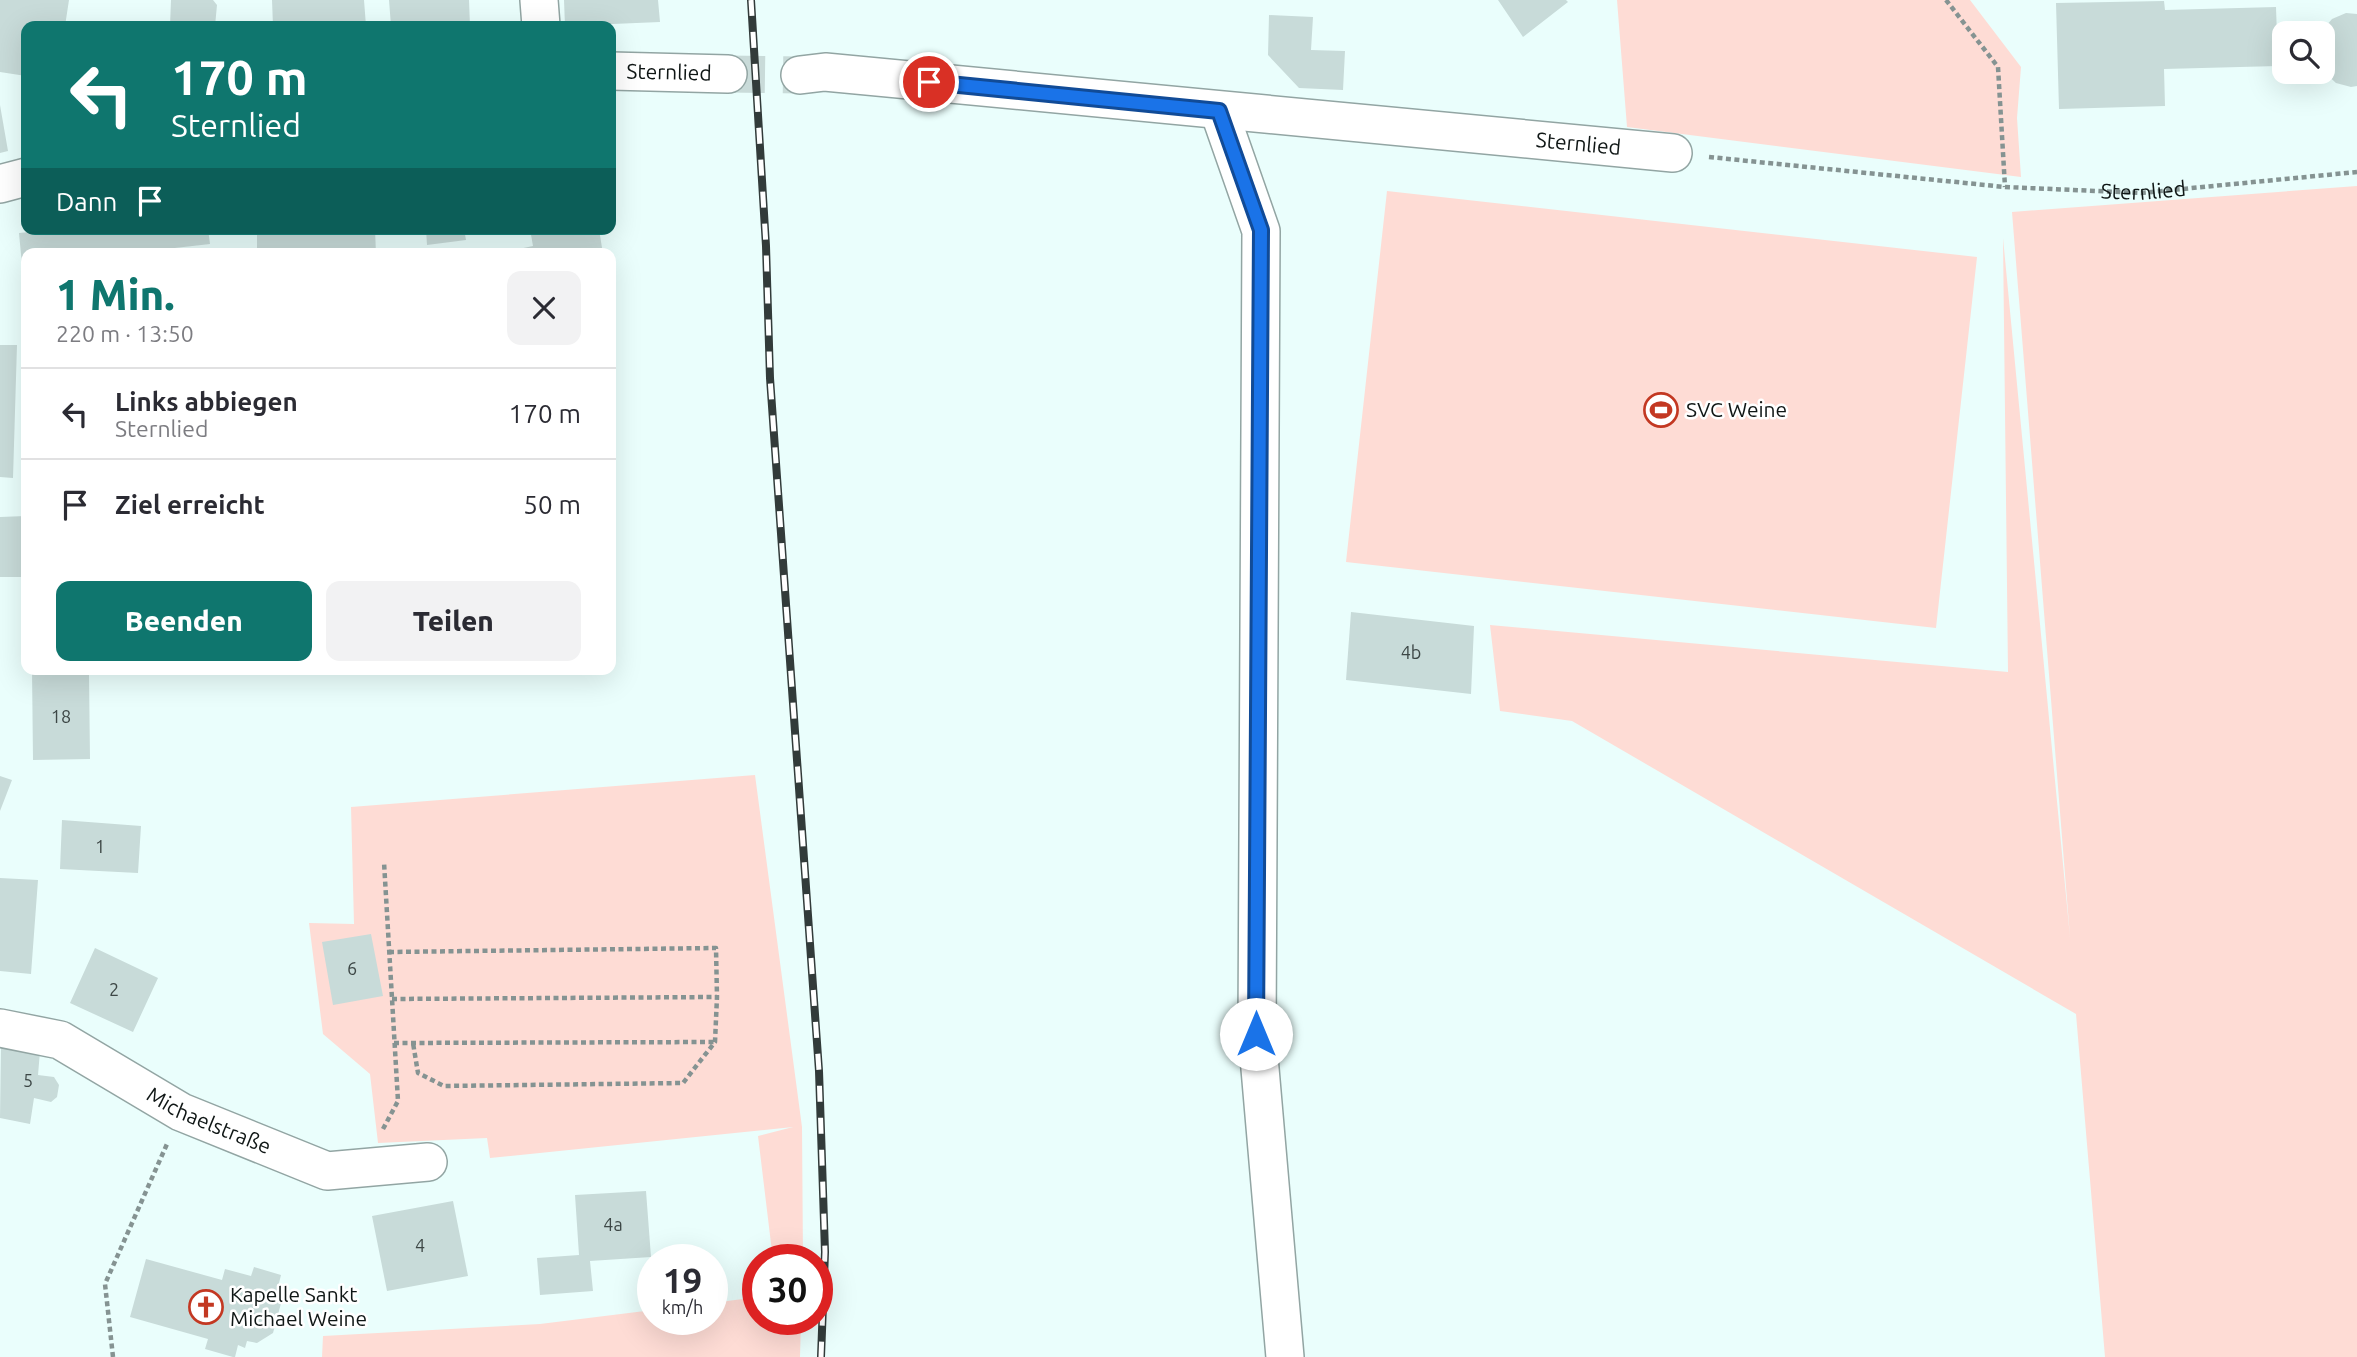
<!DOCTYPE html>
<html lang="de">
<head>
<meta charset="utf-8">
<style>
	:root { --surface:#fff; --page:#f2f2f3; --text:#2b2b33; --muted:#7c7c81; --line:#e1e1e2; --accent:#0f766e }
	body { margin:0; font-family:Ubuntu,sans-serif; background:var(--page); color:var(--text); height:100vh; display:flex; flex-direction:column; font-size:26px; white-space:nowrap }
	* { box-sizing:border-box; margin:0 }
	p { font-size:23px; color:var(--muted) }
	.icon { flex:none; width:38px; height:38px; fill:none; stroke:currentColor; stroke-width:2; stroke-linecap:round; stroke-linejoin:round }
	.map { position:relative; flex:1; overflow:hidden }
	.drawer { position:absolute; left:21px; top:248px; width:595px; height:427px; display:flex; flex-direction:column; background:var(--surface); border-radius:14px; box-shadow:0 7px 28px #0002 }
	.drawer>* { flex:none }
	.banner { position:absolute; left:21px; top:21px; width:595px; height:214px; border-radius:14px; box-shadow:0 7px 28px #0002; background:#0f766e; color:#fff; overflow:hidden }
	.fabs { position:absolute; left:2272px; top:21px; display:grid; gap:14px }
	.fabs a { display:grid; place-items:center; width:63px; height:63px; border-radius:14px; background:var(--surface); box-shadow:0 7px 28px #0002; font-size:35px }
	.speed { position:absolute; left:637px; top:1244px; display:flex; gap:14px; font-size:35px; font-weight:700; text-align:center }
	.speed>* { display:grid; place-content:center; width:91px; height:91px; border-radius:50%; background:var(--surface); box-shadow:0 7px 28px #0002; line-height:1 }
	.speed small { font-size:18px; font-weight:400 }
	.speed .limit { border:10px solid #d22; background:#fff; color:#111 }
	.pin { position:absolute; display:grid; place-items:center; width:60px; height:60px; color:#fff; margin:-30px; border:4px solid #fff; border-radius:50%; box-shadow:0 2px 7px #0007 }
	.me { position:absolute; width:77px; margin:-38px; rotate:0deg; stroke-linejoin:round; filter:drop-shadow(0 0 5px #0008) }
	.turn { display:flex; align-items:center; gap:24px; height:147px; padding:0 35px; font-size:32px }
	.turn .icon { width:91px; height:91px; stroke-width:2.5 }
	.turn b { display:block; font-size:49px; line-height:60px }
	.then { display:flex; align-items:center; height:66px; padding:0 35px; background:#0003; gap:14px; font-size:26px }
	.round { display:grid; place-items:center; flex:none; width:74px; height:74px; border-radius:14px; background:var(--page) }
	.headline { display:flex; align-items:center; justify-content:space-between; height:119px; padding:0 35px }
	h1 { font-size:42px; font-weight:800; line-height:52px; color:var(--accent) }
	.cta { display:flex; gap:14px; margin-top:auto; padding:14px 35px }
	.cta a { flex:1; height:80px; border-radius:14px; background:var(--accent); color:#fff; font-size:28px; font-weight:800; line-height:80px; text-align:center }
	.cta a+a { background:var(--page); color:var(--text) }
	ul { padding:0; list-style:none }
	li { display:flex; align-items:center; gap:21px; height:91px; padding:0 35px; border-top:2px solid var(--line) }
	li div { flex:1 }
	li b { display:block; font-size:26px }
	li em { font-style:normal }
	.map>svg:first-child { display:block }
	.green { fill:#fedcd5 }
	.building { fill:#c8dbd9 }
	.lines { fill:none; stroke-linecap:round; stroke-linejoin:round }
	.minor-tunnel { stroke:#c9dbd9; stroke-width:37; stroke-dasharray:37 18; stroke-linecap:butt }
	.minor-casing { stroke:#92a5a3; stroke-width:40 }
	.path { stroke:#859392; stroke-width:4.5; stroke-dasharray:5 3.5; stroke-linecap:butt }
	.minor { stroke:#fff; stroke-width:37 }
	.rail-casing { stroke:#323b3a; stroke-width:8 }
	.rail { stroke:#fff; stroke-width:5; stroke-dasharray:16; stroke-linecap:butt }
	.route-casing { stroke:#114b97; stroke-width:18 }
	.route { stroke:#1a73e8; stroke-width:12 }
	.labels { text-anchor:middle; stroke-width:5; stroke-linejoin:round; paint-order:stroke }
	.number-label { font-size:18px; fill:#3d4746 }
	.street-label { font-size:21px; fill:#0f1615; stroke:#fff }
	.poi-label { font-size:21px; fill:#0f1615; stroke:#fff; text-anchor:start }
</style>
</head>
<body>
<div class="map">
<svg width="2357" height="1357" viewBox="0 0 2357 1357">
	<rect width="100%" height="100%" fill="#eafefc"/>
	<path class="green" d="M 1617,0 L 1970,0 L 2021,67 L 2017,118 L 2021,177 L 1627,127 Z
		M 2357,186 L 2357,1357 L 2105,1357 L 2076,1014 L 1572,721 L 1500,711 L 1490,625 L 2008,672 L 2003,238 L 2070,937 L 2012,212 Z
		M 1387,191 L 1977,257 L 1936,628 L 1346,562 Z
		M 755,775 L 802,1127 L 803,1260 L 773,1260 L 758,1136 L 793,1127 L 490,1158 L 487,1138 L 378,1143 L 370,1074 L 323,1034 L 309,923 L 354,924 L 351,807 Z
		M 758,1297 L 758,1320 L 801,1320 L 800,1357 L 322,1357 L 323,1336 L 540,1324 L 653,1310 L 653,1320 L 712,1320 L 712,1303 Z"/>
	<path class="building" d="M 0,0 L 69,0 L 65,26 L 26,26 L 26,76 L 0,72 Z
		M 171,0 L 213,0 L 217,5 L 215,26 L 170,26 Z
		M 272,0 L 364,0 L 366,26 L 273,26 Z
		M 389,0 L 469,0 L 470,26 L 391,26 Z
		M 564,0 L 658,0 L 660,22 L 565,26 Z
		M 1498,0 L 1566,0 L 1568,2 L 1523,37 Z
		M 2164,1 L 2165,10 L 2276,7 L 2278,66 L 2164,69 L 2165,106 L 2059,109 L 2056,3 Z
		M 2346,13 L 2357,14 L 2357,86 L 2351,87 L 2336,83 L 2322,70 L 2322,33 L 2320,33 L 2332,19 Z
		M 1269,15 L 1313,17 L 1311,50 L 1345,51 L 1343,90 L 1299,88 L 1268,55 Z
		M 0,105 L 8,151 L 0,153 Z
		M 62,229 L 208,229 L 210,244 L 166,249 L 167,254 L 26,254 L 26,286 L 24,286 L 19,233 Z
		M 257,229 L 375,229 L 376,254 L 257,254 Z
		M 426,229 L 464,229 L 466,240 L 427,245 Z
		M 530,229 L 599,229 L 603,254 L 494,254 L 533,246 Z
		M 0,345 L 17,345 L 13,478 L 0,477 Z
		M 26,516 L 26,577 L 0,577 L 0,517 Z
		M 1351,612 L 1474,626 L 1471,694 L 1346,680 Z
		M 32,670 L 131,670 L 131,674 L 89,675 L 90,759 L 33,760 Z
		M 0,776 L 12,780 L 0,811 Z
		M 62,820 L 141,826 L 138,873 L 60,869 Z
		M 0,878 L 38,880 L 31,974 L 0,971 Z
		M 371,934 L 383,996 L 333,1005 L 322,942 Z
		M 95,948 L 158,978 L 133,1032 L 70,1003 Z
		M 1,1045 L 40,1051 L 38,1075 L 54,1077 L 59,1085 L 57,1097 L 51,1102 L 34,1098 L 30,1124 L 0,1118 Z
		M 646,1191 L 651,1257 L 590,1261 L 593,1291 L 540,1295 L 537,1258 L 579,1255 L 575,1195 Z
		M 453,1201 L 468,1276 L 387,1291 L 372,1216 Z
		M 146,1259 L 222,1280 L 225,1269 L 251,1276 L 254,1267 L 281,1275 L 276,1295 L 283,1296 L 273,1333 L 257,1343 L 247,1341 L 245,1348 L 238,1345 L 235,1357 L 233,1357 L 205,1349 L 208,1339 L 130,1317 Z"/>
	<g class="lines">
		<path class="minor-tunnel" d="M 728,74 L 800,75"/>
		<g class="minor-casing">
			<g id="minor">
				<path d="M 539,0 L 541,26"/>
				<path id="s2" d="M 611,71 L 728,74"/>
				<path id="s3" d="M 800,75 L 825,72 L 1673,153"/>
				<path d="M 1219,111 L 1261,231 L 1257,1034 L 1285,1357"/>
				<path d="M 0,184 L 26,177"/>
				<path id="s4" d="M 0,1028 L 60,1040 L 181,1112 L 327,1171 L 428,1162"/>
			</g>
		</g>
		<g class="path">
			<path d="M 1946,0 L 1998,67 L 2005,187"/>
			<path id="s1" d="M 1709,157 L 2005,187 L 2141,193 L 2357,172"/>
			<path d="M 389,952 L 716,948 L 717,997 L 715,1042 L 683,1083 L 444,1086 L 418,1073 L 413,1043"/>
			<path d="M 392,999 L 717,997"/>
			<path d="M 394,1043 L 715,1042"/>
			<path d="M 383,1129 L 398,1101 L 384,862"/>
			<path d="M 113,1357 L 105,1284 L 167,1144"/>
		</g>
		<use href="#minor" class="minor"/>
		<g class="rail-casing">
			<path id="rail" d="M 751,0 L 766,246 L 770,378 L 819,1071 L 825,1252 L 821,1357"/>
		</g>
		<use href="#rail" class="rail"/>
	</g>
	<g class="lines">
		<g class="route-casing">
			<path id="route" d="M 929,82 L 1219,111 L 1261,230 L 1256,1034"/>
		</g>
		<use href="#route" class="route"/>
	</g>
	<defs>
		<g id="stadium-ring" transform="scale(1.75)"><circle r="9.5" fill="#fff" stroke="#c33822" stroke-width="1.5"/><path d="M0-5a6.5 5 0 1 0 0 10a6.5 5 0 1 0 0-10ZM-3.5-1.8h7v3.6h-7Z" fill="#c33822"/></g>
		<g id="church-ring" transform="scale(1.75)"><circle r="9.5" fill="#fff" stroke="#c33822" stroke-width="1.5"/><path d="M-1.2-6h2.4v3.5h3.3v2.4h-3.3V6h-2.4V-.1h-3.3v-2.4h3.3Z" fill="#c33822"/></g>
	</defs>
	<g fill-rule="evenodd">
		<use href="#stadium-ring" x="1661" y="410"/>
		<use href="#church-ring" x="206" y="1307"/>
	</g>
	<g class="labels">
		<g class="number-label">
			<text x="1411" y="659">4b</text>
			<text x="61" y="723">18</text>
			<text x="100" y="853">1</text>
			<text x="352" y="975">6</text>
			<text x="114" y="996">2</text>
			<text x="28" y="1087">5</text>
			<text x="613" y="1231">4a</text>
			<text x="420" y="1252">4</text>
		</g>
		<g class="street-label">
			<text dy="7" stroke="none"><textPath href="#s2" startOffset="58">Sternlied</textPath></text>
			<text dy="7" stroke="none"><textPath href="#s3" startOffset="782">Sternlied</textPath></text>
			<text dy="7" stroke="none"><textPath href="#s1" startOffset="436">Sternlied</textPath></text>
			<text dy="7" stroke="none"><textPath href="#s4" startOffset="231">Michaelstraße</textPath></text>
		</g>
		<g class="poi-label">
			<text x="1686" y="417">SVC Weine</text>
			<text x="230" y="1302">Kapelle Sankt<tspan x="230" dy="24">Michael Weine</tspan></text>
		</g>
	</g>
</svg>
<div class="fabs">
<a><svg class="icon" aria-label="search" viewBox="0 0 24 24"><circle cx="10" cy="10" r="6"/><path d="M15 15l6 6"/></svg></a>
</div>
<div class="speed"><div>19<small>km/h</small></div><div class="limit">30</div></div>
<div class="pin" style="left:929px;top:82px;background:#d93025"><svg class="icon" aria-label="arrive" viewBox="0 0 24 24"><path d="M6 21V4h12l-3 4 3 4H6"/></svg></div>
<svg class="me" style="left:1256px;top:1034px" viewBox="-20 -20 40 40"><circle r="19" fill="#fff"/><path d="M0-13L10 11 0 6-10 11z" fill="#1a73e8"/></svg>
<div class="banner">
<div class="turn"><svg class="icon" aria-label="left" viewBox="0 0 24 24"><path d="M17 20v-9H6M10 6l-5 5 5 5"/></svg><div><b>170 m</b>Sternlied</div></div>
<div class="then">Dann<svg class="icon" aria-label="arrive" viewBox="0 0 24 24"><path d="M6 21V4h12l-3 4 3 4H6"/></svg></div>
</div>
<section class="drawer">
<div class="headline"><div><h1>1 Min.</h1><p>220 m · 13:50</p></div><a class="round"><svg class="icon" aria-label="close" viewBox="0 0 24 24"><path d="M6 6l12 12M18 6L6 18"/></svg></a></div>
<ul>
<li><svg class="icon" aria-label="left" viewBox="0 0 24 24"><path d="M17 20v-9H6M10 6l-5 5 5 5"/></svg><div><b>Links abbiegen</b><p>Sternlied</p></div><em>170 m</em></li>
<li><svg class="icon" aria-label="arrive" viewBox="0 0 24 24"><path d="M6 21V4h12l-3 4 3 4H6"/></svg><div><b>Ziel erreicht</b></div><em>50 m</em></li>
</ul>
<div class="cta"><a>Beenden</a><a>Teilen</a></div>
</section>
</div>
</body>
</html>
